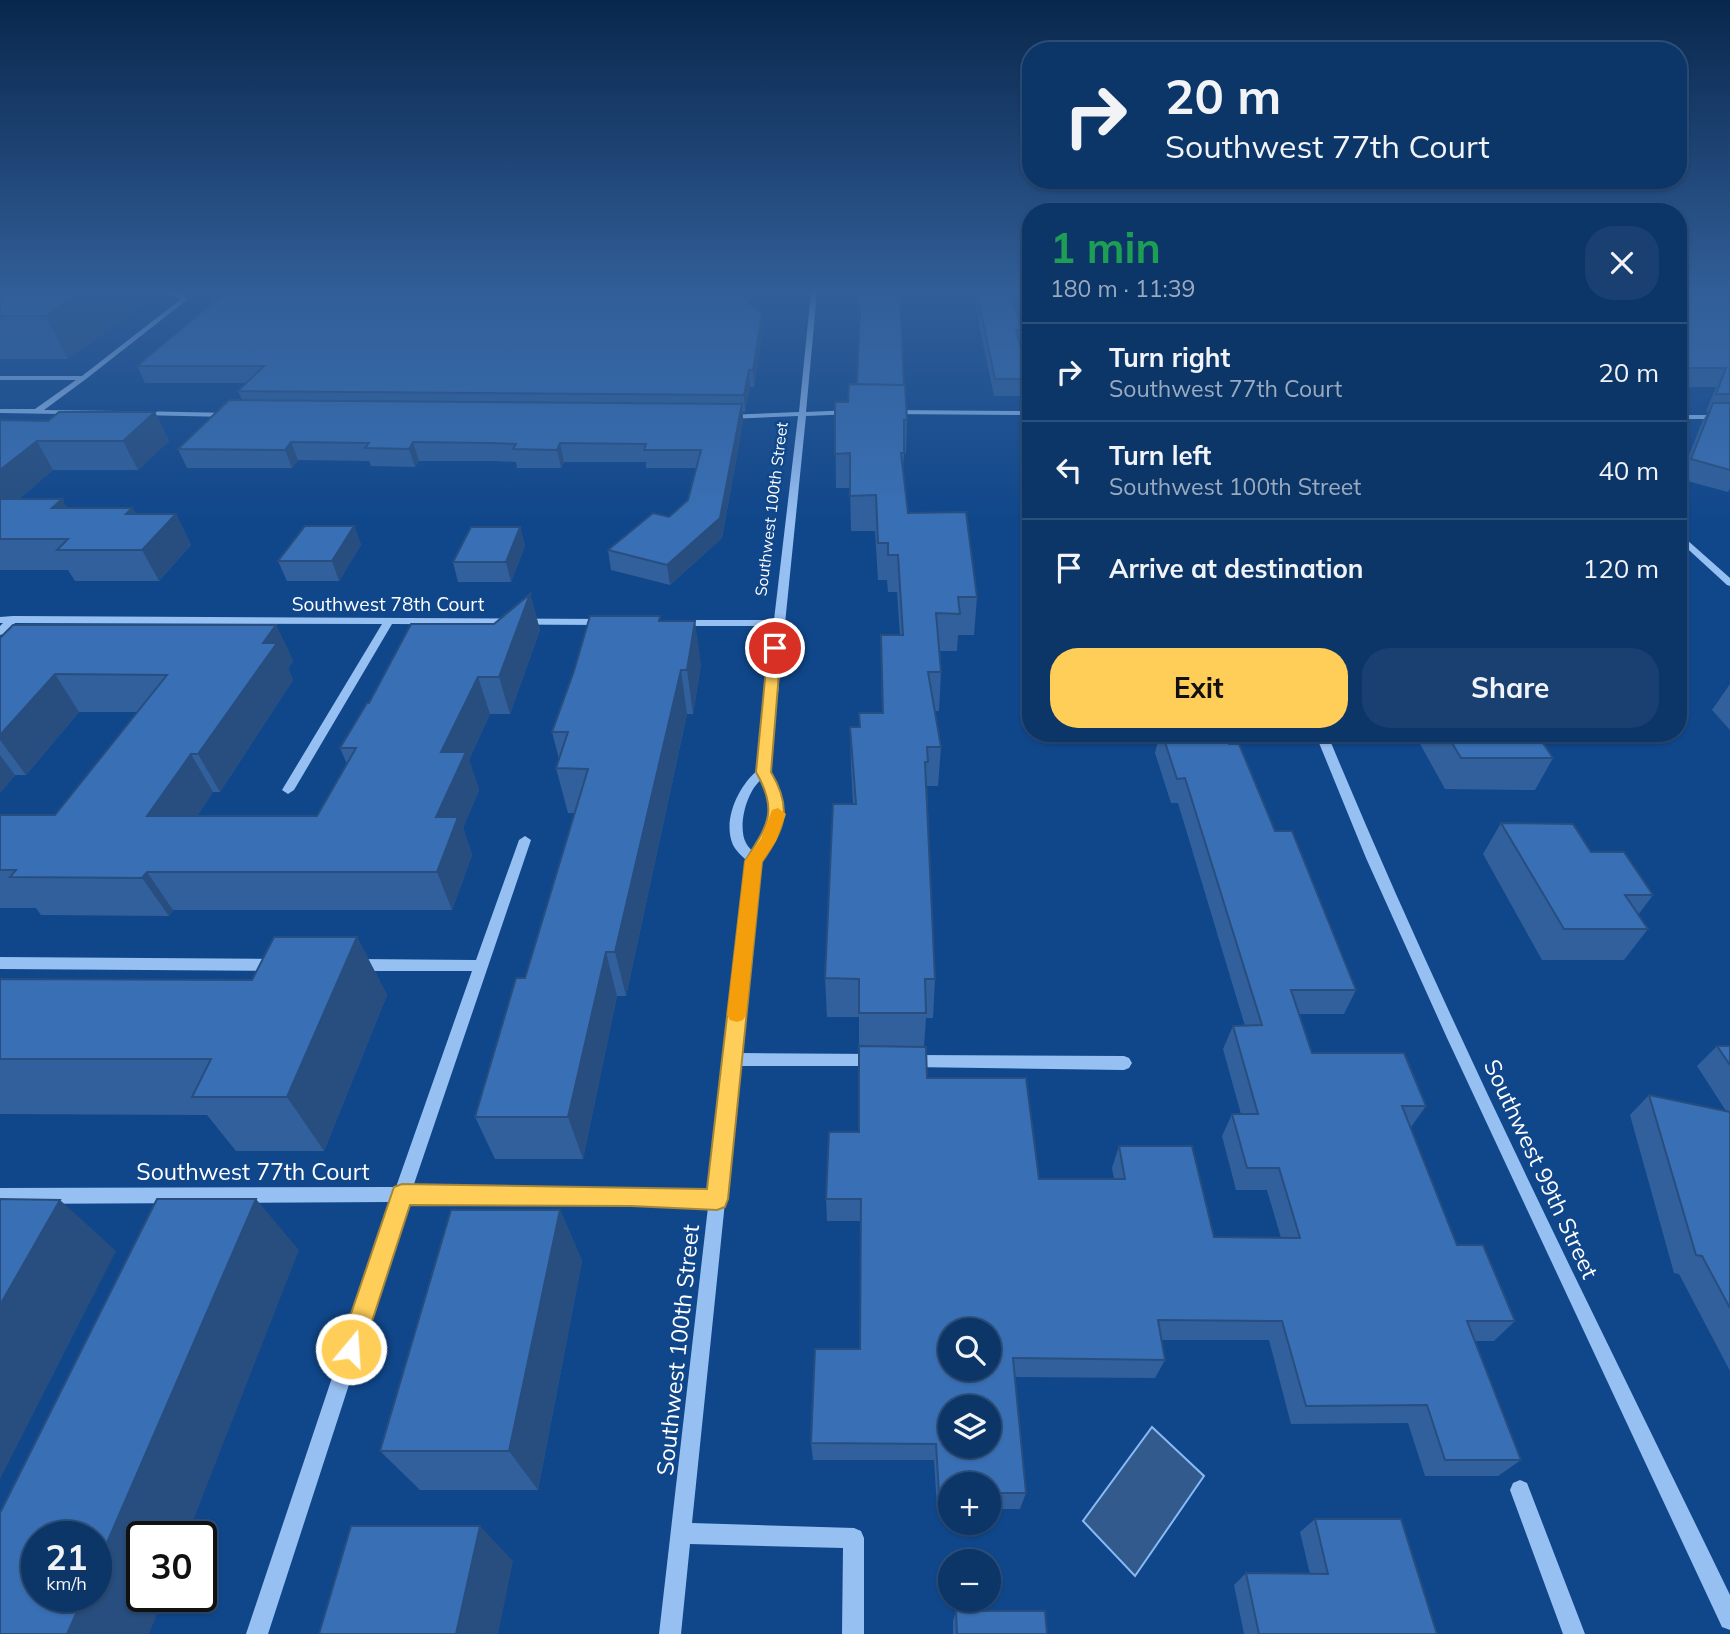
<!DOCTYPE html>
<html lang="en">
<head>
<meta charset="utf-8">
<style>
	:root { --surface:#0c3568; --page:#1a4071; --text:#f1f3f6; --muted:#9aabc0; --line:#2c507c; --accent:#ffce58 }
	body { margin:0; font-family:Mulish,sans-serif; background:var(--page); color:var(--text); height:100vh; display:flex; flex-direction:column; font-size:26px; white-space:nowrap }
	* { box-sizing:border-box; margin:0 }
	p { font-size:23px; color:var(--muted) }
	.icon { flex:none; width:38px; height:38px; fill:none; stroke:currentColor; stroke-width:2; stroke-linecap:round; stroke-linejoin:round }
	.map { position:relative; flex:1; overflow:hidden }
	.sheet { position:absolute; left:1022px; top:203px; width:665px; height:539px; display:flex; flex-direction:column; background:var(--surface); border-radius:28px; box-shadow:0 2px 5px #0004,0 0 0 2px var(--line) }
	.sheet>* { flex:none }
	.hud { position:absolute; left:1022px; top:42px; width:665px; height:147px; border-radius:28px; box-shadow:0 2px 5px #0004,0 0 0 2px var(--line); background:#0c3568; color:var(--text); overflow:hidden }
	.controls { position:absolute; left:938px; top:1318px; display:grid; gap:14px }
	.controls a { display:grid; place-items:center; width:63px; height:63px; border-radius:50%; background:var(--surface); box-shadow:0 2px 5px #0004,0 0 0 2px var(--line); font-size:35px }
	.speed { position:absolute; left:21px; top:1521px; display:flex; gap:14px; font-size:35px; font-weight:700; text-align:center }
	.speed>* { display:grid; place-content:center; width:91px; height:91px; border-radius:50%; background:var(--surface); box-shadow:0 2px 5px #0004,0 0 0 2px var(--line); line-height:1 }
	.speed small { font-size:18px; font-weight:400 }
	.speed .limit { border:4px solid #111; border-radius:10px; background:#fff; color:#111 }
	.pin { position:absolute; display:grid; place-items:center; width:60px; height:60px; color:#fff; margin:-30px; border:4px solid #fff; border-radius:50%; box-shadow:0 2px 7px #0007 }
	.me { position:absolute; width:77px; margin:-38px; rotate:18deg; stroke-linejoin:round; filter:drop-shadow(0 0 5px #0008) }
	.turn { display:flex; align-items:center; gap:24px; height:147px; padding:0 28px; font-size:32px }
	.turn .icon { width:91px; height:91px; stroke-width:2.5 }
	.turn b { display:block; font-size:49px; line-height:60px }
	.round { display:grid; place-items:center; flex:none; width:74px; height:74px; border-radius:28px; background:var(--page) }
	.overview { display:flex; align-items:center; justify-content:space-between; height:119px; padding:0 28px }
	h1 { font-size:42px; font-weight:700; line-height:52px; color:#1e9e55 }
	.cta { display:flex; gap:14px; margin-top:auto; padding:14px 28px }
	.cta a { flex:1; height:80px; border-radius:28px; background:var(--accent); color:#111; font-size:28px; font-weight:700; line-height:80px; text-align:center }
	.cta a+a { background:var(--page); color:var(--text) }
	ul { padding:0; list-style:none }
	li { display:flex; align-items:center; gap:21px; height:98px; padding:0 28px; border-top:2px solid var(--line) }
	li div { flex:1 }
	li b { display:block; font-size:26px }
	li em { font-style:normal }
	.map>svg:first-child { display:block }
	.water { fill:#325a8d; stroke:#88bbf6; stroke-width:2 }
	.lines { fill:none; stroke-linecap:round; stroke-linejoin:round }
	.minor { fill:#97c0f2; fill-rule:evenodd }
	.wall { fill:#31609c }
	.shaded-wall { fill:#284e7f }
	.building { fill:#3970b5; stroke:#284e7f; stroke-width:2; fill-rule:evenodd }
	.route { fill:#ffce58; stroke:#a68639; stroke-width:2 }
	.slow { fill:#f59e0b }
	.labels { text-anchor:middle; stroke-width:5; stroke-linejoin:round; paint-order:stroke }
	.far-street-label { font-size:16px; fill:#fff; stroke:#10478b }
	.street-label { font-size:19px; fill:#fff; stroke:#10478b }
	.near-street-label { font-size:23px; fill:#fff; stroke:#10478b }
</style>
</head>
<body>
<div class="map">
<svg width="1730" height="1634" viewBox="0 0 1730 1634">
	<rect width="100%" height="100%" fill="#10478b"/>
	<path class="water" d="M 1152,1427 L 1204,1476 L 1135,1576 L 1083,1521 Z"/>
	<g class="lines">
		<path class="minor" d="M 155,292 L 176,292 L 188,299 L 86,379 L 44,410 L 117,411 L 121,413 L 120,415 L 0,413 L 0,409 L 35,409 L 76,380 L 0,380 L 0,376 L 82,376 L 181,299 L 171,295 Z
			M 811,292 L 817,292 L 806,412 L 852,410 L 856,412 L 852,414 L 806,416 L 770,772 C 789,810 784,827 760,862 L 741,1053 L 875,1054 L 880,1055 L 883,1060 L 880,1065 L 875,1066 L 739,1066 L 692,1523 L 854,1528 L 861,1531 L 864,1538 L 864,1634 L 842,1634 L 843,1548 L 690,1544 L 681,1634 L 659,1634 L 708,1207 L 408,1203 L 268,1634 L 246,1634 L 391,1202 L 0,1204 L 0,1188 L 396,1187 L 472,971 L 357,971 L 352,969 L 350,965 L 352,961 L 357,959 L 476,960 L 519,840 L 525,836 L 531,840 L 413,1187 L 710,1191 L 748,862 C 743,857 736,851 733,845 C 722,820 739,785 758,770 L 774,626 L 679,626 L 674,623 L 679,620 L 774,620 L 798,416 L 727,419 L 723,417 L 727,415 L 799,412 ZM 762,779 C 775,807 770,828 753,852 C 751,849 748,847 746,843 C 737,826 747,790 762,779 Z
			M 888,410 L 1031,411 L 1031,415 L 891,414 L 887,412 Z
			M 136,411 L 229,413 L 233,415 L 229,417 L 139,415 L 135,413 Z
			M 1678,415 L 1730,415 L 1730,419 L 1678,419 Z
			M 1678,532 L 1730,578 L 1730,586 L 1727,585 L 1678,540 Z
			M 13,616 L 605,619 L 610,622 L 605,625 L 392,624 L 294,790 L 288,794 L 282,790 L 382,624 L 15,623 L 4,634 L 0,635 L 0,626 L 3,623 L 0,623 L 0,617 Z
			M 1315,733 L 1327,733 C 1448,1026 1592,1310 1730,1595 L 1730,1630 L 1722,1627 L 1447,1038 L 1366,858 Z
			M 0,957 L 276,959 L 281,961 L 283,965 L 281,969 L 276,971 L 0,969 Z
			M 911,1055 L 1124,1056 L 1129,1058 L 1132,1063 L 1129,1068 L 1124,1070 L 911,1067 L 906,1066 L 903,1061 L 906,1056 Z
			M 1520,1480 L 1527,1483 L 1585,1634 L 1563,1634 L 1510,1490 L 1513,1483 Z"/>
	</g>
	<path class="wall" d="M 0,292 L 156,292 L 157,295 L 68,359 L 0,359 Z
		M 857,292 L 904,385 L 907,420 L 906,453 L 904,453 L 903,470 L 908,513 L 977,597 L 974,635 L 958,635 L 957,651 L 940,651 L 941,672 L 939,711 L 934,711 L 941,747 L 938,786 L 927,786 L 935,979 L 933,1018 L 926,1018 L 924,1047 L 927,1078 L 1039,1179 L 1114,1179 L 1112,1168 L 1119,1146 L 1214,1237 L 1281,1238 L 1267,1190 L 1236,1190 L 1222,1136 L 1232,1114 L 1241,1114 L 1223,1049 L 1233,1026 L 1245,1026 L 1178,803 L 1171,803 L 1155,753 L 1160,733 L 1225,733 L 1229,744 L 1275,831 L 1356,990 L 1344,1014 L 1299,1014 L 1312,1053 L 1426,1106 L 1411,1127 L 1457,1245 L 1515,1321 L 1494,1341 L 1475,1341 L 1521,1460 L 1498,1476 L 1425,1476 L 1408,1423 L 1291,1424 L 1269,1340 L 1161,1340 L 1165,1360 L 1155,1378 L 1015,1377 L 1026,1493 L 1020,1509 L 989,1509 L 989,1484 L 950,1484 L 950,1508 L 937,1508 L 934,1460 L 813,1460 L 811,1443 L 860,1349 L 861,1221 L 827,1221 L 826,1199 L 859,1132 L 859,1017 L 827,1017 L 825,978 L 853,804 L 851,767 L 850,727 L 859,727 L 859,713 L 882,713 L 881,635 L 900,635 L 897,592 L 888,592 L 887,580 L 878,580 L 875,531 L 851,531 L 850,488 L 836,488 L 835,402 L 848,402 L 857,384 L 859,323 L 857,323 Z
		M 974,292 L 1009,292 L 1022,330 L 1020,347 L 1030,379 L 1028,396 L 994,396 L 980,329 Z
		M 1678,292 L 1730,292 L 1730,489 L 1728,492 L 1680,479 L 1702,422 L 1708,412 L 1706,412 L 1716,387 L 1678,387 Z
		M 762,314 L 763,330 L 754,387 L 750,387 L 745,412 L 743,412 L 743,422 L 722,538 L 670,585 L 611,570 L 608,550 L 669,517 L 688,500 L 696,468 L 646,468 L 646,462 L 564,462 L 561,468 L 517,468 L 516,462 L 495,461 L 419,461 L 415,467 L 371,466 L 369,461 L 298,460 L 292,468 L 187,468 L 178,449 L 242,400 L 238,391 L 246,383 L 145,383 L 137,366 Z
		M 155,412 L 169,441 L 138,470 L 53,470 L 19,499 L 62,499 L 67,508 L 132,508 L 136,514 L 176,514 L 191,545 L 159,581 L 75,581 L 68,570 L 0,570 L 0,420 L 48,421 Z
		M 354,526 L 361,545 L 339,581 L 287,581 L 278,561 Z
		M 520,527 L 525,546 L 511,582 L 458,582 L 453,562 Z
		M 530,594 L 540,630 L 510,714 L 490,714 L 469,760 L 479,790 L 463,828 L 472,855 L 452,910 L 173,910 L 169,916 L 41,915 L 36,908 L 0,908 L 0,815 L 55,815 L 138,712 L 79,712 L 26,775 L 15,775 L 0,793 L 0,638 L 276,625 L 293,661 L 288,668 L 293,680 L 220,792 L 213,792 L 197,816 L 317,816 L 347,764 L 340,748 L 369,703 L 494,624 Z
		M 661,621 L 701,664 L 693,714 L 687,714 L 626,996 L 617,996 L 583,1159 L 495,1159 L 475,1117 L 525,978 L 575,813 L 568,813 L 556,768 L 559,759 L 552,732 Z
		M 1730,684 L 1730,730 L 1712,710 Z
		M 1414,733 L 1536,733 L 1553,758 L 1535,790 L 1445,789 Z
		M 1501,823 L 1591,852 L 1653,895 L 1638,915 L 1648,929 L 1624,960 L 1542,960 L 1483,854 Z
		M 357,937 L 387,995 L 324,1151 L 236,1151 L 207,1115 L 0,1114 L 0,979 L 252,980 Z
		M 1717,1046 L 1730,1046 L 1730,1371 L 1679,1274 L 1674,1273 L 1630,1115 L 1649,1095 L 1726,1111 L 1697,1066 Z
		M 560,1210 L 582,1261 L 538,1490 L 420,1490 L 380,1451 Z
		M 1315,1519 L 1437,1634 L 1244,1634 L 1234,1585 L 1246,1573 L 1310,1574 L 1300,1532 Z
		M 956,1611 L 1047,1634 L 953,1634 L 953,1621 Z"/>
	<path class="shaded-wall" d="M 82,292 L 156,292 L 157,295 L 68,359 L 46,316 Z
		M 762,314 L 763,330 L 754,387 L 753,370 Z
		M 749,370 L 750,387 L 745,412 L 744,395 Z
		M 742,404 L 743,422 L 722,538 L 670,585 L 667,565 Z
		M 155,412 L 169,441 L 138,470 L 123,441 Z
		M 37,441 L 53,470 L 0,515 L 0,470 Z
		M 291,442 L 298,460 L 292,468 L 285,450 Z
		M 413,442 L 419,461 L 415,467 L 409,449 Z
		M 560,443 L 564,462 L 561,468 L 557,450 Z
		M 62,499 L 79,529 L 52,508 Z
		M 132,508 L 148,538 L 126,514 Z
		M 176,514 L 191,545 L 159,581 L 142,550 Z
		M 354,526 L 361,545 L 339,581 L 332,561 Z
		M 520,527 L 525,546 L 511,582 L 506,562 Z
		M 530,594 L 540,630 L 510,714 L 499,677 Z
		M 695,621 L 701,664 L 693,714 L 687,670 Z
		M 276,625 L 293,661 L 288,668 L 293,680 L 220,792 L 198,754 L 263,643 Z
		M 681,670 L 687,714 L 626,996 L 615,952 Z
		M 55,674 L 79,712 L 26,775 L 0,740 L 0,735 Z
		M 478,677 L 490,714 L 469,760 L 479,790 L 463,828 L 472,855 L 452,910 L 437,872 L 436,817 L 441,752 Z
		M 191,754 L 213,792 L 172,854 L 147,816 Z
		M 0,755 L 15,775 L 0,793 Z
		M 147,872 L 173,910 L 169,916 L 142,878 Z
		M 357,937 L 387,995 L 324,1151 L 287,1097 Z
		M 606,952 L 617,996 L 583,1159 L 568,1117 Z
		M 256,1199 L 299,1250 L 187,1536 L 142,1536 L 142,1596 L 164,1596 L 149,1634 L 67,1634 L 84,1596 L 96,1596 L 96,1568 Z
		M 60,1200 L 116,1251 L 0,1479 L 0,1305 Z
		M 560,1210 L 582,1261 L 538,1490 L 509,1451 Z
		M 480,1526 L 513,1561 L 498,1634 L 456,1634 Z"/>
	<path class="building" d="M 0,292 L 82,292 L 46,316 L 0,316 Z
		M 225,292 L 738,292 L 762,314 L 753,370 L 749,370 L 744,395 L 238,391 L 264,366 L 137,366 Z
		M 857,292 L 900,292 L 904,385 L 857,384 L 860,307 L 857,307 Z
		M 977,292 L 1009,292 L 1022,330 L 1016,330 L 1030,379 L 995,379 L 981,313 Z
		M 1678,292 L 1730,292 L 1730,394 L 1716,394 L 1726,368 L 1684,368 L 1678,364 Z
		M 849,384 L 905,385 L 907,420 L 904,420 L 904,453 L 901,453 L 908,513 L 966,512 L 977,597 L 958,597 L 960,614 L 936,613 L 941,672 L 928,672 L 941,747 L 927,747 L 928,762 L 925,762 L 935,979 L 925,979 L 926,1013 L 859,1013 L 859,979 L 825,978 L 833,804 L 856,804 L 850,727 L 860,727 L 859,713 L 883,713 L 881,635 L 903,635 L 898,555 L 888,555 L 888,543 L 878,543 L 876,495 L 850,496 L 850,453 L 835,454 L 835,402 L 848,402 Z
		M 229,400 L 742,404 L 720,518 L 667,565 L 608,550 L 653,513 L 669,517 L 688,500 L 701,450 L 644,450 L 646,444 L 560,443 L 557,450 L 513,449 L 516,444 L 491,443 L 413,442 L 409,449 L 365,448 L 369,443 L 291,442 L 285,450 L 178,449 Z
		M 1713,403 L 1730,403 L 1730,470 L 1691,459 Z
		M 59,412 L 155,412 L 123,441 L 37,441 L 0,470 L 0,420 L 48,421 Z
		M 0,499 L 62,499 L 52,508 L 132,508 L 126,514 L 176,514 L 142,550 L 57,550 L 68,539 L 0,539 Z
		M 305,526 L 354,526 L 332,561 L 278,561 Z
		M 471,527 L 520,527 L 506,562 L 453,562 Z
		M 530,594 L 499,677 L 478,677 L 441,752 L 466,752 L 436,817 L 458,817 L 437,872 L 147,872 L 142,878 L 10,877 L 16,870 L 0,870 L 0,815 L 55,815 L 167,675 L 55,674 L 0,735 L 0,638 L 13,625 L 276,625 L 263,643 L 277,643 L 198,754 L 191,754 L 147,816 L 317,816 L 356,748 L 340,748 L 367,703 L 369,703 L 411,624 L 494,624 Z
		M 590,616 L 660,616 L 659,621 L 695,621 L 687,670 L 681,670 L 615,952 L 606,952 L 568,1117 L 475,1117 L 516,978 L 525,978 L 588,769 L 556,768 L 568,732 L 552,732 L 574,671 Z
		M 1162,733 L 1225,733 L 1229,744 L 1239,744 L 1275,831 L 1292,831 L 1356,990 L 1291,990 L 1312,1053 L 1404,1053 L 1426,1106 L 1402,1106 L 1457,1245 L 1483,1245 L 1515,1321 L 1467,1321 L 1521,1460 L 1445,1460 L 1427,1405 L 1306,1406 L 1282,1321 L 1158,1320 L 1165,1360 L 1013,1358 L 1026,1493 L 989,1493 L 989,1484 L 950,1484 L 950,1493 L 939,1493 L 936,1444 L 811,1443 L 815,1349 L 860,1349 L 861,1199 L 826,1199 L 829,1132 L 859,1132 L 859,1046 L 926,1047 L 927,1078 L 1026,1078 L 1039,1179 L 1125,1179 L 1119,1146 L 1192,1146 L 1214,1237 L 1300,1238 L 1279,1168 L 1247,1168 L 1232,1114 L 1258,1114 L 1233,1026 L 1262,1025 L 1185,778 L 1177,779 ZM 950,1330 L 989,1330 L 989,1368 L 950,1368 ZM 950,1407 L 989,1407 L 989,1446 L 950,1446 Z
		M 1446,733 L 1536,733 L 1553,758 L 1461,758 Z
		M 1501,823 L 1573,824 L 1591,852 L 1624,852 L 1653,895 L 1625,895 L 1648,929 L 1564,929 Z
		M 274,937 L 357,937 L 287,1097 L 192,1097 L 211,1059 L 0,1059 L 0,979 L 252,980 Z
		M 1717,1046 L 1730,1046 L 1730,1065 Z
		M 1649,1095 L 1730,1112 L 1730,1308 L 1702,1256 L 1696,1255 Z
		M 0,1199 L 60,1200 L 0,1305 Z
		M 157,1199 L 256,1199 L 96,1568 L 96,1536 L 37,1536 L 37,1596 L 84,1596 L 67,1634 L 0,1634 L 0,1513 Z
		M 451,1210 L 560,1210 L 509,1451 L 380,1451 Z
		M 1315,1519 L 1401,1519 L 1437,1634 L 1259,1634 L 1246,1573 L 1328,1574 Z
		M 351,1526 L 480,1526 L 456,1634 L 319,1634 Z
		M 956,1611 L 1045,1611 L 1047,1634 L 957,1634 Z"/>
	<linearGradient id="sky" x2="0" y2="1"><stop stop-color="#09274c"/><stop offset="0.56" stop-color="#315e98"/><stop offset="1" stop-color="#315e98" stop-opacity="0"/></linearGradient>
	<rect width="1730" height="521" fill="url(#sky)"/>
	<path class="route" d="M 775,644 L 781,648 L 771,772 C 793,809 785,829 762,862 L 728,1199 L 725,1207 L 717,1210 L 631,1206 L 410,1205 L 360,1358 L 351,1361 L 343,1358 L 339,1349 L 394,1187 L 402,1184 L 707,1189 L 745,861 C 767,826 779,812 756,772 L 768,648 Z"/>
	<path class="slow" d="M 778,808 L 786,814 L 776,841 L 762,862 L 746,1015 L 743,1020 L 737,1022 L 730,1020 L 727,1015 L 745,861 L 761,839 L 772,810 Z"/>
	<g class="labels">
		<g class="far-street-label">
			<text transform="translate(771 509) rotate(-83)" y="6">Southwest 100th Street</text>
		</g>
		<g class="street-label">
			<text x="388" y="611">Southwest 78th Court</text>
		</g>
		<g class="near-street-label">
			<text transform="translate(1541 1169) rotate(65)" y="8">Southwest 99th Street</text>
			<text x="253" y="1180">Southwest 77th Court</text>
			<text transform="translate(678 1350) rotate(-84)" y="8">Southwest 100th Street</text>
		</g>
	</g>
</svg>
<div class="controls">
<a><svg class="icon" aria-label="search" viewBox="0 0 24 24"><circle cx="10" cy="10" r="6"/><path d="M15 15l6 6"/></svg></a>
<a><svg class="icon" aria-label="layers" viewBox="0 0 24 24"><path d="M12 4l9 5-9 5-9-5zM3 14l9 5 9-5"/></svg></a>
<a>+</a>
<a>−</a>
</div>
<div class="speed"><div>21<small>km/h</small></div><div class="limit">30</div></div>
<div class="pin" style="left:775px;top:648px;background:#d93025"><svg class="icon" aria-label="arrive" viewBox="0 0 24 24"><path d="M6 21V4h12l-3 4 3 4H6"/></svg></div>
<svg class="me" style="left:351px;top:1349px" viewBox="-20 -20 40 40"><circle r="17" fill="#ffce58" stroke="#fff" stroke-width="3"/><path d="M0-11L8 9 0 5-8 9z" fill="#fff"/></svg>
<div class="hud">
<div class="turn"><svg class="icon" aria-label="right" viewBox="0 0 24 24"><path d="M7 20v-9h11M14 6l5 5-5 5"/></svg><div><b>20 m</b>Southwest 77th Court</div></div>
</div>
<section class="sheet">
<div class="overview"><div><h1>1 min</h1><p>180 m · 11:39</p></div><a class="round"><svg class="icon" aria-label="close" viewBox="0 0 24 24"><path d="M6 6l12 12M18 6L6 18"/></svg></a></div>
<ul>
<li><svg class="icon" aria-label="right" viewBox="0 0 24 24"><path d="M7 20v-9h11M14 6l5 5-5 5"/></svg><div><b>Turn right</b><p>Southwest 77th Court</p></div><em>20 m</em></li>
<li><svg class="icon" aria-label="left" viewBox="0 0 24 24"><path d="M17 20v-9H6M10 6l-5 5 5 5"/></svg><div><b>Turn left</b><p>Southwest 100th Street</p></div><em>40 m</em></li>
<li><svg class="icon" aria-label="arrive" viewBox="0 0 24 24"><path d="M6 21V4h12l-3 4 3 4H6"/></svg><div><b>Arrive at destination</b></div><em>120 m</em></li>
</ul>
<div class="cta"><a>Exit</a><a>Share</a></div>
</section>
</div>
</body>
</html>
